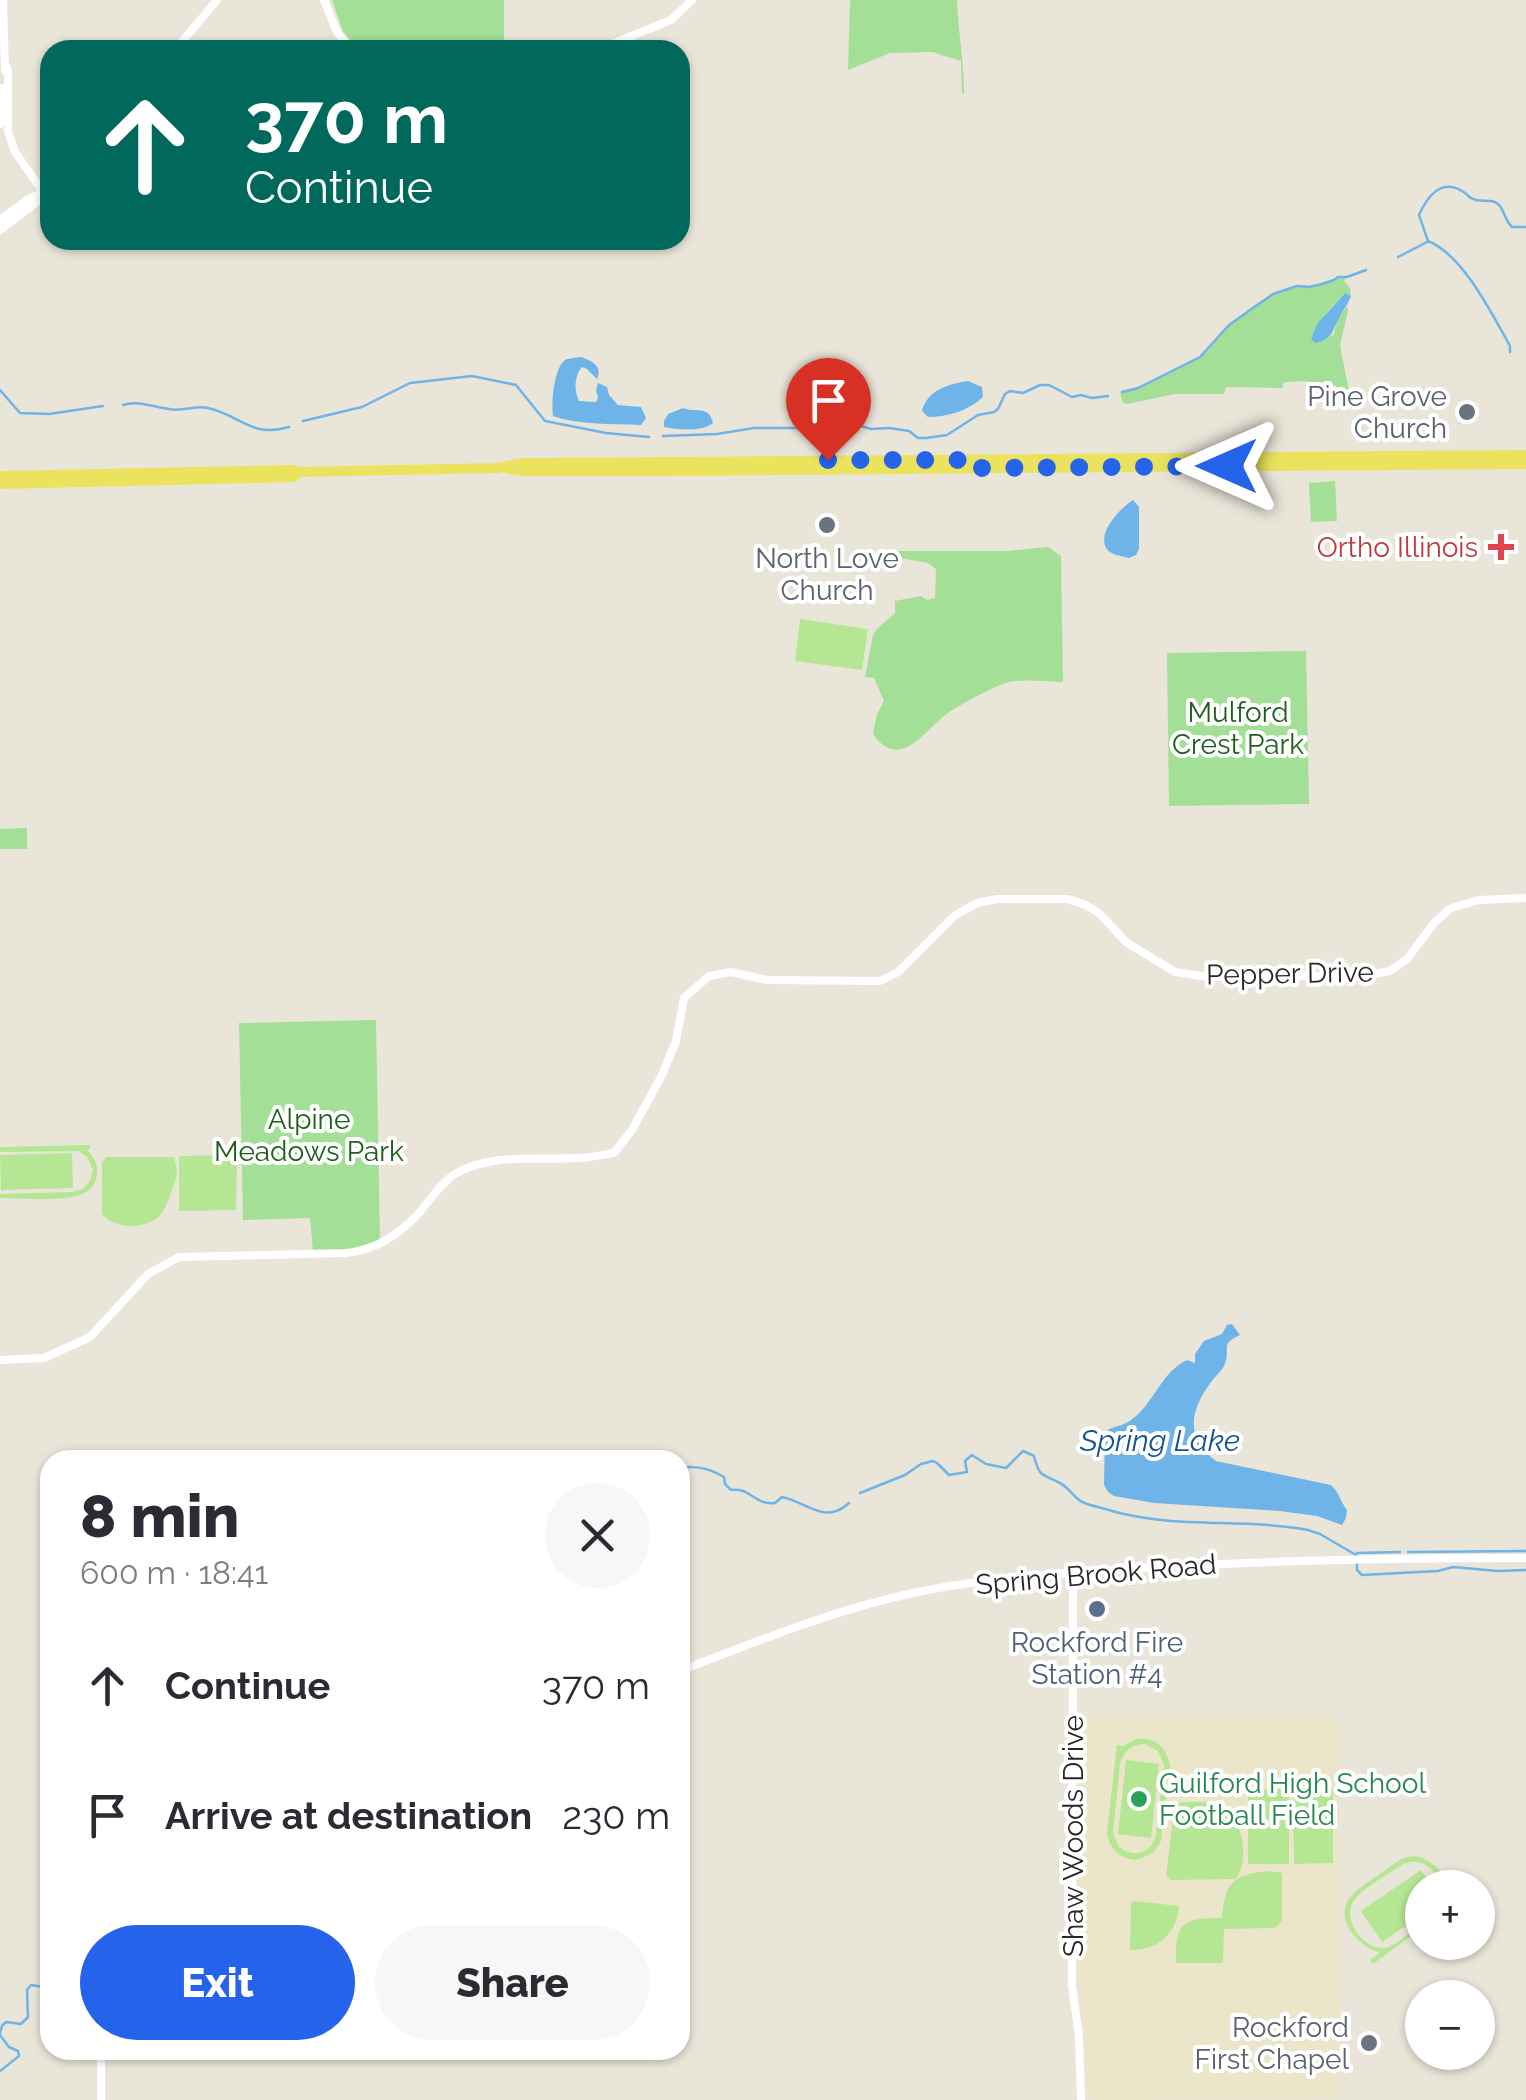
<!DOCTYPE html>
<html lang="en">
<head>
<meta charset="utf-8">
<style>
	:root { --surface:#fff; --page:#f7f7f7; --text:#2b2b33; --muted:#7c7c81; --accent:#2563eb }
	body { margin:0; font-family:Raleway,sans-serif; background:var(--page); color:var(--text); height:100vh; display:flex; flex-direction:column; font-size:38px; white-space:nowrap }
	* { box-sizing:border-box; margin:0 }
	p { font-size:32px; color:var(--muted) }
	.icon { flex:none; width:55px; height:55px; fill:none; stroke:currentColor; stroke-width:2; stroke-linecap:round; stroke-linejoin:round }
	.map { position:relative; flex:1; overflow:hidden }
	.sheet { position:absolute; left:40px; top:1450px; width:650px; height:610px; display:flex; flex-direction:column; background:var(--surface); border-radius:30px; box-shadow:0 2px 8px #0004 }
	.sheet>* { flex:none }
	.top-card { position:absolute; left:40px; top:40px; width:650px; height:210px; border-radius:30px; box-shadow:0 2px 8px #0004; background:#00695c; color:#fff; overflow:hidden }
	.fabs { position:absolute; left:1405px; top:1870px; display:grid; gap:20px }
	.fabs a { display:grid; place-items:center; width:90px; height:90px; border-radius:50%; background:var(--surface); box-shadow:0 2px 8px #0004; font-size:50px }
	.pin { position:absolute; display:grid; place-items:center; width:85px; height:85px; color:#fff; margin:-102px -42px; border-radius:50% 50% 50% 0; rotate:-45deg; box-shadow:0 0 10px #0007 }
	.pin .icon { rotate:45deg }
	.me { position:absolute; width:110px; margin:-55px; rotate:270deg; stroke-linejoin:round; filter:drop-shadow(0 0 8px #0008) }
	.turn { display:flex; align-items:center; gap:35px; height:210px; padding:0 40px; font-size:45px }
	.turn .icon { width:130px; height:130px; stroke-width:2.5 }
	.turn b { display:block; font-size:70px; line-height:85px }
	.round { display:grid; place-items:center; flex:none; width:105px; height:105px; border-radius:52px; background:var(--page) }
	.overview { display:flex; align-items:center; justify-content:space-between; height:170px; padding:0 40px }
	h1 { font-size:60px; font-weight:800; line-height:75px }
	.action { display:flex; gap:20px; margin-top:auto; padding:20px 40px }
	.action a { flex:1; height:115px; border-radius:60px; background:var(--accent); color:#fff; font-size:40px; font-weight:800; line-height:115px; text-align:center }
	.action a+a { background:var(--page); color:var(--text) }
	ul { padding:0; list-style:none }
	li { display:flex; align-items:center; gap:30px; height:130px; padding:0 40px }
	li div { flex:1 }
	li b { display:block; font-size:38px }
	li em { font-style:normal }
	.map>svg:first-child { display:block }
	.education { fill:#ebe6c9 }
	.green { fill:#a3df97 }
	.pitch { fill:#b5e693; fill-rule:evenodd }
	.water { fill:#6fb4e9 }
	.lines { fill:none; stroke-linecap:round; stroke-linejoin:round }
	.stream { stroke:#6fb4e9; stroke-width:2.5 }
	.secondary { stroke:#fff; stroke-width:8 }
	.primary { stroke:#ebe25d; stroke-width:10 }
	.route { stroke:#2563eb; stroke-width:18; stroke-dasharray:0 32.4 }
	.worship-dot { fill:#6b7280; stroke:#fff; stroke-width:4 }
	.health-dot { fill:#e0444e; stroke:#fff; stroke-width:4 }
	.service-dot { fill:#5c6f8a; stroke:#fff; stroke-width:4 }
	.leisure-dot { fill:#2e9e5b; stroke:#fff; stroke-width:4 }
	.labels { text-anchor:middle; stroke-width:8; stroke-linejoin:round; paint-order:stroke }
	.worship-label { font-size:28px; fill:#5b616d; stroke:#fff; text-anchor:end }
	.health-label { font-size:28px; fill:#be3a42; stroke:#fff; text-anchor:end }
	.park-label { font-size:28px; fill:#1e601b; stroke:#fff }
	.street-label { font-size:28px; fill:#272727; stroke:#fff }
	.service-label { font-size:28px; fill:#4e5e75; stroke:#fff }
	.leisure-label { font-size:28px; fill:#27864d; stroke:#fff; text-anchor:start }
	.water-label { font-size:30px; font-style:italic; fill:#125091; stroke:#fff }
</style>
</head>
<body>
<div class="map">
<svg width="1526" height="2100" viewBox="0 0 1526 2100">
	<rect width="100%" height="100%" fill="#eae5d9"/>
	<path class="education" d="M 1077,1714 L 1339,1718 L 1339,2099 L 1094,2100 L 1087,2097 L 1086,2059 L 1078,1979 Z"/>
	<path class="green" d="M 332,0 L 504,0 L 504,50 L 360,50 L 343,32 Z
		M 850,0 L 957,0 C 958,31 964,61 964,93 L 962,93 L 961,61 L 932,52 L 890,53 L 848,70 Z
		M 1338,277 L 1347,277 L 1344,281 L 1350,288 L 1351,296 L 1345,293 C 1331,307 1317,321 1311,339 L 1325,340 L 1334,334 L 1337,320 L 1347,306 L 1348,310 L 1340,346 L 1349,391 L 1345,400 L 1338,398 L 1336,386 L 1326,382 L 1310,384 L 1307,381 L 1284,382 L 1282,388 L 1226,387 L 1224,394 L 1175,394 L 1127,404 L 1123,403 L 1120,393 C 1144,386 1178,370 1199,358 C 1209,351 1218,337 1226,329 C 1238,316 1255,304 1271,295 C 1292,283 1318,291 1338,277 Z
		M 1335,481 L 1337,521 L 1311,522 L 1309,483 Z
		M 1048,547 L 1061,556 L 1063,682 C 1046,682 1023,678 1006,683 C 994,686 960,705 949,712 C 925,729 901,773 873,734 L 877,714 L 884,701 L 874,678 L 865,677 L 873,635 L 878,628 L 895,613 L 895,601 L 921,596 L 927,600 L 935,598 L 936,569 L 928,563 L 895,557 L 895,551 L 1009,551 Z
		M 1306,651 L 1309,804 L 1169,806 L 1167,653 Z
		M 27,828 L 27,849 L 0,849 L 0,829 Z
		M 376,1020 L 380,1241 L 348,1250 L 313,1251 L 310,1218 L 243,1220 L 239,1023 Z"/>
	<path class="pitch" d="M 800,619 L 868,629 L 862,670 L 795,661 Z
		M 90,1145 L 90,1149 L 87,1150 C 95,1158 100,1167 96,1179 C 94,1187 87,1193 80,1195 C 64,1201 19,1199 0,1198 L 0,1194 L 72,1192 L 83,1189 L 90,1181 L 93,1170 L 87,1157 L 78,1151 L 0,1152 L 0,1147 Z
		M 72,1153 L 73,1188 L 1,1190 L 0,1155 Z
		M 237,1155 L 236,1210 L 179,1211 L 179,1156 Z
		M 106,1157 L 174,1157 C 175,1163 177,1168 177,1174 C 176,1180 166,1208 162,1213 C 149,1230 115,1230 102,1214 L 102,1163 Z
		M 1136,1739 C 1155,1737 1166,1746 1170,1765 L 1161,1841 L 1153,1853 L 1136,1860 C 1119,1858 1110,1850 1107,1833 L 1117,1745 L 1123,1746 ZM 1145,1744 L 1158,1751 L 1164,1765 L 1156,1835 C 1151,1854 1134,1859 1119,1847 L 1113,1833 L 1120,1763 C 1124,1751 1132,1744 1145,1744 Z
		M 1126,1760 L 1159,1764 L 1151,1838 L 1118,1834 Z
		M 1333,1788 L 1333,1863 L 1294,1864 L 1293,1789 Z
		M 1248,1789 L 1289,1789 L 1289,1864 L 1248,1864 Z
		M 1175,1803 C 1189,1802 1211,1800 1223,1807 C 1244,1820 1250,1862 1235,1879 L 1170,1880 L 1166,1875 Z
		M 1414,1856 C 1432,1859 1443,1871 1448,1887 L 1443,1887 C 1436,1870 1422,1856 1403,1864 C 1390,1873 1361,1889 1353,1902 C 1342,1919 1363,1949 1383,1948 C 1396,1947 1412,1930 1422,1922 L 1422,1928 L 1373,1964 L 1370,1960 L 1380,1953 C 1360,1947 1334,1921 1349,1899 C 1356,1889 1370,1881 1380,1874 C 1391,1866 1400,1857 1414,1856 Z
		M 1421,1870 L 1433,1887 L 1422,1888 L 1422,1915 L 1382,1942 L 1361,1911 Z
		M 1270,1871 L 1282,1873 L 1282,1921 L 1275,1928 L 1224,1929 L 1223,1961 L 1221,1963 L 1176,1963 C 1175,1922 1182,1918 1222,1918 C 1225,1882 1233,1874 1270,1871 Z
		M 1134,1901 L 1179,1906 C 1177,1934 1158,1950 1130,1950 L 1131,1903 Z"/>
	<path class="water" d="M 1345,293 L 1351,296 C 1348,305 1342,311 1338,320 C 1331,334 1332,339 1315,343 L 1311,339 L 1317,324 Z
		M 581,357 C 592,361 603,366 597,379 L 587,369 L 582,367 C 574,376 574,391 579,401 L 596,402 L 598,398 L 596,390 L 598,383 L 607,387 L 609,395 L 618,405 L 641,407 L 646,418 L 641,425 C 615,424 577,425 553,416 C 551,403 554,368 565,360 C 569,358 576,358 581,357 Z
		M 968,381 L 982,387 L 983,397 C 968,411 948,417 928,417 L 922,411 C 927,390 949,384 968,381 Z
		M 683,408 C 696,413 709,405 713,423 C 702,432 679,430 664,427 L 664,421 L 668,414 Z
		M 1133,500 L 1139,507 L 1139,549 L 1136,555 L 1129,558 C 1122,556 1110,555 1106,548 C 1097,531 1122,507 1133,500 Z
		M 1232,1324 L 1240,1335 C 1218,1345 1232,1348 1224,1366 C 1221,1372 1213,1378 1209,1385 C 1189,1413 1186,1440 1216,1461 L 1331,1485 C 1339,1492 1340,1501 1347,1510 L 1346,1518 L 1342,1525 L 1317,1516 L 1280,1511 L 1154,1503 L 1114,1496 L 1108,1492 L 1104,1485 L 1105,1433 C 1112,1425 1117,1428 1126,1423 C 1153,1409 1158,1374 1187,1360 L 1195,1363 L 1195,1354 L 1204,1341 L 1222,1334 L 1227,1325 Z"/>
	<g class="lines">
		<path class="stream" d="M 1398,257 L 1427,242
			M 1510,352 L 1510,346 C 1492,314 1463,255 1428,241 L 1419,215 C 1427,197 1441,178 1462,191 C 1471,196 1466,197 1476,200 C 1485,202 1493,198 1500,206 C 1505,213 1505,220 1512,227 L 1526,227
			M 0,390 L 20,413 L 49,414 L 103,406
			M 1122,392 L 1138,388 L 1200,357 L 1229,325 L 1273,294 L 1297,286 L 1309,287 L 1322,284 L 1334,280 L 1338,277 L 1347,277 L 1366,270
			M 123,405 C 138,400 153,407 169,409 C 182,412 195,405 208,408 C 242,416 251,438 289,427
			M 303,421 L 362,407 L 410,383 L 472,376 L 516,385 L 545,421 L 606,433 L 649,437
			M 663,436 L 717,434 L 754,428 L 809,428 L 850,423 L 871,429 L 889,428 L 909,431 L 918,438 L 926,438 L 947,435 L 978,415 L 994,412 L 998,409 L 1005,394 L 1010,391 L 1023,393 L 1040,385 L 1049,385 L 1072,397 L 1081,395 L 1092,398 L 1108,396
			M 680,1468 C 696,1465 711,1469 724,1477 L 725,1484 L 731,1490 C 751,1487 753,1505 775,1503 L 782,1497 C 805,1501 825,1526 849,1503
			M 860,1493 L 905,1475 L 921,1464 L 933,1461 L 937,1463 L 949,1475 L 967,1472 L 965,1461 L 972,1455 L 986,1464 L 1006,1468 L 1023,1451 L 1034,1456 C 1039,1476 1041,1474 1058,1482 C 1068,1486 1073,1497 1082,1502 C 1091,1506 1103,1508 1112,1511 C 1176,1529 1243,1518 1308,1530 L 1320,1534 L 1356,1555
			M 1408,1552 L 1526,1551
			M 1357,1553 L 1400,1552
			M 1357,1563 L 1357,1570 L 1362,1575 L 1438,1571 L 1453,1567 L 1498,1571 L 1526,1570
			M 0,2033 L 2,2026 L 6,2022 L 21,2024 L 28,2017 L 27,1990 L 31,1985 L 50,1988
			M 0,2071 L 19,2056 L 18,2051 L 9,2047 L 0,2035"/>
		<path class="secondary" d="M 3,0 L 5,70
			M 324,0 L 337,32 L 351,50
			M 175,50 L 217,0
			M 597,50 L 671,20 L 692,0
			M 6,66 L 8,70 L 8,132 L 15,152 L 44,193
			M 0,124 L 3,88
			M 0,220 L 27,200 L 40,194
			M 0,230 L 37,202 L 50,187
			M 0,1360 L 44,1358 L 90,1337 L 148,1274 L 179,1257 L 346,1253 C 376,1250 399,1235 419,1213 C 430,1200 441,1183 455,1174 C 490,1153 537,1160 576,1158 C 589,1158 602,1155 614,1153 L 632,1130 L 662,1075 L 676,1041 L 684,998 L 709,976 L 731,972 L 767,980 L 880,981 L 898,972 L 954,916 L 977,903 L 997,899 L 1068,899 L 1086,905 L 1100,914 L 1126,942 L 1175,972 L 1202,976 L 1362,976 L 1390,971 L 1407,959 L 1435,922 L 1451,908 L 1479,900 L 1526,898
			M 1073,1572 L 1072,1985 L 1079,2037 L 1081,2100
			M 680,1671 C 762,1639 846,1605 933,1589 C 998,1577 1064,1573 1130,1569 C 1262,1560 1394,1558 1526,1558
			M 101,2050 L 101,2100"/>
		<path class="primary" d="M 508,469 L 524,471 L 656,471 L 1526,464
			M 0,476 L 293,470 L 298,472 L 497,468 L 523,463 L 547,463 L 1526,455
			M 0,484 L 294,477 L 298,472"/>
	</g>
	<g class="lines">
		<path class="route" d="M 828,460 L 976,460 L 976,468 L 1227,466"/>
	</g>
	<g class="worship-dot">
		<circle cx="1467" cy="412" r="10"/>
		<circle cx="827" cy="525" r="10"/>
		<circle cx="1369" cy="2043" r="10"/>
	</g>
	<path class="health-dot" d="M1496 532h10v10h10v10h-10v10h-10v-10h-10v-10h10z"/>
	<circle class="service-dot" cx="1097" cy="1609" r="10"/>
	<circle class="leisure-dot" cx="1139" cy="1799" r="10"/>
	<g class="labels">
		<g class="worship-label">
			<text x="1447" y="406">Pine Grove<tspan x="1447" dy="32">Church</tspan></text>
			<text x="827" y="568" text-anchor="middle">North Love<tspan x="827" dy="32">Church</tspan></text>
			<text x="1349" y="2037">Rockford<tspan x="1349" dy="32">First Chapel</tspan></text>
		</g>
		<g class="health-label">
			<text x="1478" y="557">Ortho Illinois</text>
		</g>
		<g class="park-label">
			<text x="1238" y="722">Mulford<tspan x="1238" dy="32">Crest Park</tspan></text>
			<text x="309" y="1129">Alpine<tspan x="309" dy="32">Meadows Park</tspan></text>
		</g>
		<g class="street-label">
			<text transform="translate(1290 973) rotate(-1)" y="10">Pepper Drive</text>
			<text transform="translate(1096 1574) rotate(-5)" y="10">Spring Brook Road</text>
			<text transform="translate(1073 1836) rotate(-90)" y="10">Shaw Woods Drive</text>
		</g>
		<g class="service-label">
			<text x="1097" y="1652">Rockford Fire<tspan x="1097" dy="32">Station #4</tspan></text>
		</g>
		<g class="leisure-label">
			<text x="1159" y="1793">Guilford High School<tspan x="1159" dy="32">Football Field</tspan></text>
		</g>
		<g class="water-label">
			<text x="1160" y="1451">Spring Lake</text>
		</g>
	</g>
</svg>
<div class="fabs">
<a>+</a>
<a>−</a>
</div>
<div class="pin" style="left:828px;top:460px;background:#d93025"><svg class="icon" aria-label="arrive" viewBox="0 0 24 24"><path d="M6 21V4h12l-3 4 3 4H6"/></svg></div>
<svg class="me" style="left:1227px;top:466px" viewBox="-20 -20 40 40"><path d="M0-17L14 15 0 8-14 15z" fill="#2563eb" stroke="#fff" stroke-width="4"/></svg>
<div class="top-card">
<div class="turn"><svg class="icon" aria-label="ahead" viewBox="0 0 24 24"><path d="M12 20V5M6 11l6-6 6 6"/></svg><div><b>370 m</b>Continue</div></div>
</div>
<section class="sheet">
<div class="overview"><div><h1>8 min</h1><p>600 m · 18:41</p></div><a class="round"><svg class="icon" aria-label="close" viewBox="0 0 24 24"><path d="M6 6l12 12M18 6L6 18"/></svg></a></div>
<ul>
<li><svg class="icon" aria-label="ahead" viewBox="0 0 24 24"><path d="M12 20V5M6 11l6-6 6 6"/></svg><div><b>Continue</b></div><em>370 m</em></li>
<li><svg class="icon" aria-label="arrive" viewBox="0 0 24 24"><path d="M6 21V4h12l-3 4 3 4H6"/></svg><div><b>Arrive at destination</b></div><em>230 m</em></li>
</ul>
<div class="action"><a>Exit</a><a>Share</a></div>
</section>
</div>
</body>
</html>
